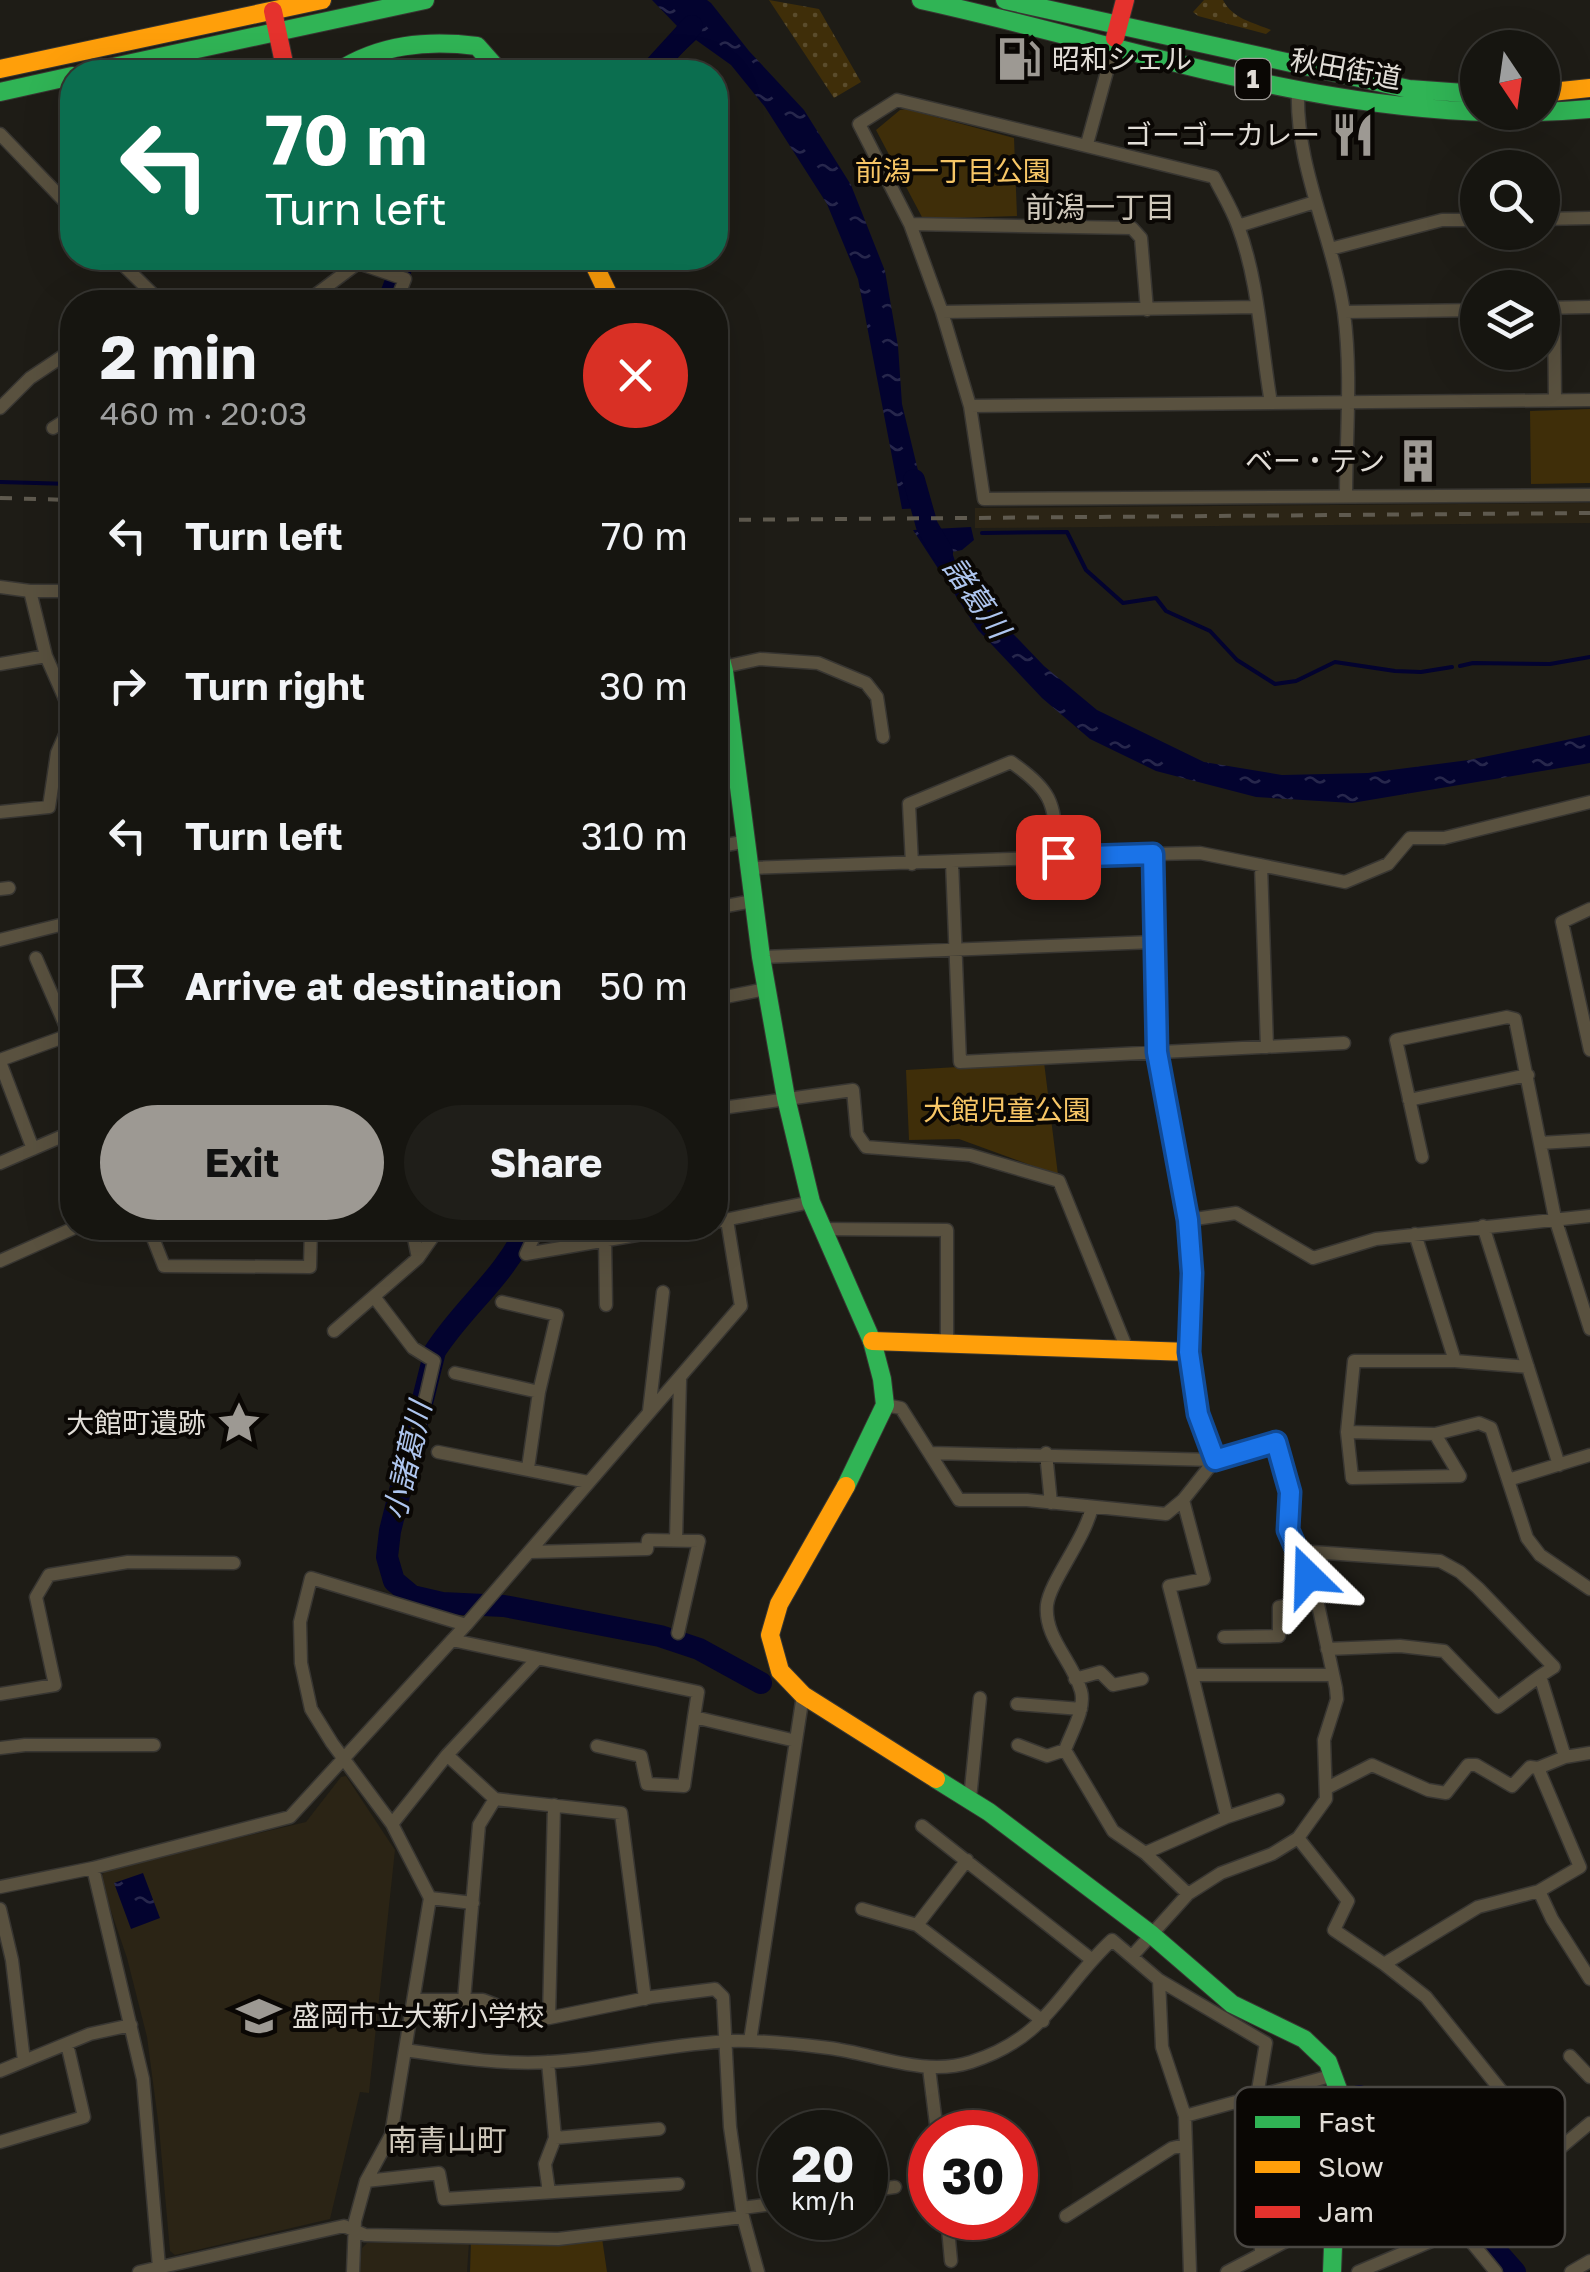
<!DOCTYPE html>
<html lang="en">
<head>
<meta charset="utf-8">
<style>
	:root { --surface:#161510; --page:#1f1e19; --text:#f1f3f6; --muted:#9e9f9f; --line:#353430; --accent:#9d9993 }
	body { margin:0; font-family:"Golos Text","Noto Sans JP",sans-serif; background:var(--page); color:var(--text); height:100vh; display:flex; flex-direction:column; font-size:38px; white-space:nowrap }
	* { box-sizing:border-box; margin:0 }
	p { font-size:32px; color:var(--muted) }
	.icon { flex:none; width:55px; height:55px; fill:none; stroke:currentColor; stroke-width:2; stroke-linecap:round; stroke-linejoin:round }
	.map { position:relative; flex:1; overflow:hidden }
	.drawer { position:absolute; left:60px; top:290px; width:668px; height:950px; display:flex; flex-direction:column; background:var(--surface); border-radius:40px; box-shadow:0 10px 40px #0002,0 0 0 2px var(--line) }
	.drawer>* { flex:none }
	.guide { position:absolute; left:60px; top:60px; width:668px; height:210px; border-radius:40px; box-shadow:0 10px 40px #0002,0 0 0 2px var(--line); background:#0b6e4f; color:#fff; overflow:hidden }
	.needle { width:65px; rotate:167deg }
	.buttons { position:absolute; left:1460px; top:30px; display:grid; gap:20px }
	.buttons a { display:grid; place-items:center; width:100px; height:100px; border-radius:50%; background:var(--surface); box-shadow:0 10px 40px #0002,0 0 0 2px var(--line); font-size:50px }
	.speed { position:absolute; left:758px; top:2110px; display:flex; gap:20px; font-size:50px; font-weight:700; text-align:center }
	.speed>* { display:grid; place-content:center; width:130px; height:130px; border-radius:50%; background:var(--surface); box-shadow:0 10px 40px #0002,0 0 0 2px var(--line); line-height:1 }
	.speed small { font-size:25px; font-weight:400 }
	.speed .limit { border:15px solid #d22; background:#fff; color:#111 }
	.pin { position:absolute; display:grid; place-items:center; width:85px; height:85px; color:#fff; margin:-42px; border-radius:20px; box-shadow:0 5px 15px #0006 }
	.me { position:absolute; width:110px; margin:-55px; rotate:338deg; stroke-linejoin:round; filter:drop-shadow(0 0 8px #0008) }
	.turn { display:flex; align-items:center; gap:35px; height:210px; padding:0 40px; font-size:45px }
	.turn .icon { width:130px; height:130px; stroke-width:2.5 }
	.turn b { display:block; font-size:70px; line-height:85px }
	.round { display:grid; place-items:center; flex:none; width:105px; height:105px; border-radius:52px; background:var(--page) }
	.head { display:flex; align-items:center; justify-content:space-between; height:170px; padding:0 40px }
	h1 { font-size:60px; font-weight:700; line-height:75px }
	.button { display:flex; gap:20px; margin-top:auto; padding:20px 40px }
	.button a { flex:1; height:115px; border-radius:60px; background:var(--accent); color:#111; font-size:40px; font-weight:700; line-height:115px; text-align:center }
	.button a+a { background:var(--page); color:var(--text) }
	ul { padding:0; list-style:none }
	li { display:flex; align-items:center; gap:30px; height:150px; padding:0 40px }
	li div { flex:1 }
	li b { display:block; font-size:38px }
	li em { font-style:normal }
	.map>svg:first-child { display:block }
	.built { fill:#2b2415 }
	.grass { fill:url(#grass-dots) }
	.green { fill:#3f2e09 }
	.water { fill:url(#water-ripples) }
	.lines { fill:none; stroke-linecap:round; stroke-linejoin:round }
	.stream { stroke:#03032f; stroke-width:4 }
	.river { stroke:#03032f; stroke-width:22 }
	.street-casing { stroke:#383632; stroke-width:15 }
	.fast-casing { stroke:#383632; stroke-width:20 }
	.slow-casing { stroke:#383632; stroke-width:20 }
	.jam-casing { stroke:#383632; stroke-width:20 }
	.street { stroke:#59513f; stroke-width:12 }
	.fast { stroke:#30b455; stroke-width:18 }
	.slow { stroke:#ff9f0a; stroke-width:18 }
	.jam { stroke:#e5322d; stroke-width:18 }
	.rail { stroke:#5f5a4f; stroke-width:4; stroke-dasharray:12 12; stroke-linecap:butt }
	.route-casing { stroke:#114b97; stroke-width:25 }
	.route { stroke:#1a73e8; stroke-width:18 }
	.labels { text-anchor:middle; stroke-width:8; stroke-linejoin:round; paint-order:stroke }
	.shield { fill:#0a0704; stroke:#a09d98; stroke-width:2.5 }
	.shield-label { font-size:25px; font-weight:bold; fill:#e1ddd7 }
	.poi-label { font-size:28px; fill:#e1ddd7; stroke:#0a0704; text-anchor:end }
	.street-label { font-size:28px; fill:#e1ddd7; stroke:#0a0704 }
	.park-label { font-size:28px; fill:#f7c666; stroke:#0a0704 }
	.neighbourhood-label { font-size:30px; fill:#cfc8bb; stroke:#0a0704 }
	.water-label { font-size:30px; font-style:italic; fill:#aec5ee; stroke:#0a0704 }
	.key { fill:#0a0704; stroke:#4a4743; stroke-width:2.5 }
	.key-label { font-size:28px; fill:#e1ddd7 }
</style>
</head>
<body>
<div class="map">
<svg width="1590" height="2272" viewBox="0 0 1590 2272">
	<defs>
		<pattern id="grass-dots" width="8" height="8" patternUnits="userSpaceOnUse" patternTransform="scale(2.5)"><rect width="8" height="8" fill="#3f2e09"/><path d="M2 2h.1M6 6h.1" fill="none" stroke="#5a4c2c" stroke-width="1.8" stroke-linecap="round"/></pattern>
		<pattern id="water-ripples" width="26" height="14" patternUnits="userSpaceOnUse" patternTransform="scale(2.5)"><rect width="26" height="14" fill="#03032f"/><path d="M2 4q2-2 4 0t4 0M15 11q2-2 4 0t4 0" fill="none" stroke="#27274c"/></pattern>
	</defs>
	<rect width="100%" height="100%" fill="#1e1c16"/>
	<path class="built" d="M 1590,503 L 1590,523 L 975,528 L 975,508 Z
		M 346,1776 L 395,1850 L 369,2093 L 360,2092 L 330,2219 L 175,2255 L 170,2251 L 159,2128 L 147,2037 L 127,1958 L 100,1879 L 106,1869 L 306,1822 L 341,1777 Z
		M 469,2242 L 467,2272 L 359,2272 L 362,2248 L 367,2243 Z"/>
	<path class="grass" d="M 769,0 L 819,9 L 861,82 L 834,98 Z
		M 1204,0 L 1223,0 C 1233,19 1252,22 1271,30 L 1266,34 L 1198,16 L 1193,12 Z"/>
	<path class="green" d="M 906,109 L 1014,138 L 1017,216 L 923,219 L 876,130 L 900,110 Z
		M 1590,409 L 1590,483 L 1531,484 L 1530,411 Z
		M 1044,1062 L 1058,1175 L 959,1139 L 909,1140 L 906,1070 Z
		M 602,2238 L 607,2272 L 470,2272 L 471,2240 Z"/>
	<path class="water" d="M 652,0 L 707,0 L 711,3 L 749,51 L 804,110 L 851,185 L 885,271 L 898,346 L 902,404 L 927,508 L 902,509 L 858,279 L 827,204 L 765,107 L 731,65 L 696,40 L 680,55 L 666,43 L 677,26 Z
		M 971,527 L 974,540 L 962,550 L 952,552 L 956,564 L 996,616 L 1044,666 L 1097,710 L 1204,762 L 1282,775 L 1368,773 L 1469,760 L 1590,735 L 1590,763 L 1352,803 L 1256,797 L 1156,771 L 1090,739 L 1042,698 L 978,630 L 913,530 Z
		M 143,1873 L 160,1918 L 131,1929 L 114,1883 Z"/>
	<g class="lines">
		<path class="stream" d="M 0,482 L 72,484
			M 982,533 L 1067,532 L 1086,570 L 1123,603 L 1156,598 L 1166,611 L 1210,631 L 1237,660 L 1275,684 L 1296,681 L 1335,662 L 1395,671 L 1421,672 L 1452,667
			M 1460,666 L 1473,663 L 1550,664 L 1590,657"/>
		<path class="river" d="M 650,72 L 692,26
			M 388,302 L 405,258
			M 914,480 L 927,526 L 942,552
			M 527,1228 C 502,1280 465,1305 435,1351 L 390,1531 L 387,1557 L 394,1581 L 412,1596 L 442,1603 L 504,1606 L 660,1636 L 699,1649 L 761,1683
			M 1359,2096 L 1515,2272"/>
		<g class="street-casing">
			<path id="street" d="M 1298,89 C 1295,167 1333,236 1344,313 C 1352,373 1346,436 1346,497
				M 0,134 L 72,209
				M 1087,144 L 1114,46
				M 1542,219 L 1590,218
				M 910,224 L 1132,228 L 1141,238 L 1147,310
				M 1238,226 L 1315,202
				M 1330,249 L 1442,220 L 1478,220
				M 116,258 L 161,302
				M 306,302 L 358,263 L 405,279 L 396,302
				M 1542,308 L 1590,307
				M 1554,308 L 1555,400
				M 942,312 L 1257,307
				M 1344,312 L 1478,310
				M 1271,403 C 1261,345 1259,282 1238,226 C 1232,209 1222,193 1214,177 L 897,100 L 859,124 L 910,224 L 942,312 L 970,406 L 984,499 L 1590,495
				M 970,406 L 1590,400
				M 0,408 L 30,378 L 72,350
				M 53,428 L 72,416
				M 0,587 L 30,591 L 46,656 L 72,715
				M 30,591 L 72,591
				M 0,664 L 46,656
				M 723,667 L 760,659 L 818,663 L 866,683 L 877,697 L 883,737
				M 0,812 L 49,807 L 57,753 L 72,719
				M 715,847 L 748,841
				M 1153,854 L 1200,853 L 1345,882 L 1388,864 L 1410,838 L 1444,838 L 1590,802
				M 952,862 L 960,1062 L 1344,1043
				M 912,864 L 909,804 L 1011,762 C 1057,794 1053,805 1058,857
				M 1261,865 L 1267,1047
				M 751,868 L 1153,854 L 1157,1052 L 1188,1220 L 1192,1273 L 1189,1352 L 1197,1414 L 1215,1460 L 1276,1442 L 1290,1492 L 1288,1530 L 1317,1600 L 1336,1688 L 1337,1699 L 1324,1740 L 1326,1799 L 1298,1838 L 1272,1854 L 1221,1873 L 1188,1894 L 1133,1955
				M 0,889 L 9,888
				M 715,908 L 753,901
				M 1590,909 L 1562,922 L 1590,1050
				M 0,940 L 72,922
				M 761,957 L 1154,942
				M 36,958 L 70,1036
				M 715,999 L 766,989
				M 0,1060 L 72,1034
				M 0,1062 L 33,1149
				M 1409,1100 L 1528,1075
				M 715,1109 L 853,1090 L 857,1134 L 866,1147 L 970,1155 L 1059,1181 L 1127,1349
				M 1540,1143 L 1590,1140
				M 1422,1157 L 1396,1040 L 1507,1017 L 1515,1019 L 1555,1218 L 1590,1329
				M 0,1163 L 72,1132
				M 1188,1220 L 1236,1213 L 1313,1258 L 1376,1239 L 1590,1216
				M 715,1222 L 811,1202
				M 1483,1226 L 1559,1465
				M 149,1228 L 164,1266 L 310,1267 L 311,1228
				M 412,1228 L 418,1258
				M 538,1228 L 526,1254 L 677,1228
				M 822,1229 L 947,1230 L 947,1343
				M 1415,1234 L 1455,1361
				M 605,1239 L 606,1305
				M 0,1261 L 74,1228
				M 375,1298 L 413,1348 L 434,1361 L 418,1430
				M 502,1302 L 557,1315 L 539,1392 L 528,1468
				M 334,1331 L 418,1258 L 439,1228
				M 1528,1367 L 1455,1361 L 1354,1361 L 1347,1432 L 1352,1478 L 1460,1476 L 1435,1434 L 1479,1423 L 1491,1428 L 1527,1538 L 1540,1555 L 1590,1589
				M 455,1373 L 539,1392
				M 885,1405 L 901,1408 L 959,1500 L 1027,1500 L 1166,1514 L 1183,1500
				M 649,1411 L 663,1292
				M 1347,1432 L 1435,1434
				M 438,1452 L 588,1482
				M 930,1453 L 1215,1460
				M 1046,1453 L 1051,1503
				M 1508,1480 L 1590,1455
				M 676,1540 L 680,1380
				M 1298,1551 L 1440,1561 L 1460,1572 L 1478,1588 L 1554,1667 L 1540,1676 L 1565,1757
				M 530,1552 L 647,1549 L 648,1540 L 699,1541 L 678,1633
				M 1224,1637 L 1279,1636 L 1279,1607 L 1317,1600
				M 452,1640 L 698,1692 L 694,1717
				M 1327,1649 L 1400,1646 L 1444,1651 L 1498,1707 L 1540,1676
				M 1192,1675 L 1169,1586 L 1204,1579 L 1183,1500 L 1215,1460
				M 1075,1679 L 1100,1672 L 1113,1685 L 1142,1679
				M 0,1694 L 55,1685 L 36,1597 L 49,1575 L 128,1562 L 234,1563
				M 1017,1704 L 1081,1709
				M 1018,1745 L 1047,1756 L 1065,1750 L 1113,1831 L 1145,1853 L 1227,1817 L 1192,1675 L 1331,1675
				M 597,1746 L 641,1756 L 647,1784 L 684,1786 L 694,1717 L 796,1741
				M 0,1748 L 25,1745 L 154,1745
				M 1065,1750 C 1071,1733 1086,1709 1081,1691 C 1073,1661 1044,1638 1047,1605 C 1050,1581 1085,1539 1092,1507
				M 1590,1753 L 1565,1757 L 1538,1768 L 1580,1867 L 1539,1891 L 1552,1919 L 1590,1979
				M 447,1755 L 495,1799 L 621,1813 L 645,1999
				M 1327,1788 L 1372,1765 L 1428,1790 L 1446,1793 L 1468,1765 L 1476,1765 L 1512,1786 L 1530,1767 L 1538,1768
				M 970,1799 L 980,1698
				M 1227,1817 L 1278,1800
				M 392,1824 L 447,1755 L 537,1659
				M 922,1826 L 1091,1959
				M 1298,1838 L 1348,1901 L 1334,1930 L 1384,1964 L 1478,1907 L 1539,1891
				M 1145,1853 L 1188,1894
				M 93,1868 L 143,2079 L 159,2267
				M 0,1887 L 93,1868 L 290,1817 L 466,1625 L 741,1306 L 727,1220
				M 430,1898 L 473,1903
				M 0,1909 L 12,1960 L 24,2061
				M 862,1909 L 917,1925 L 1043,2021
				M 917,1925 L 967,1860
				M 1384,1964 L 1426,1997 L 1552,2154
				M 1159,1980 L 1266,2043 L 1257,2096 L 1261,2253
				M 414,2000 L 483,2000 L 522,2015 L 549,2018 L 652,1997 L 715,1989 L 723,1997 L 730,2127 L 743,2217 L 758,2272
				M 464,2000 L 479,1825 L 495,1799
				M 549,2018 L 554,1805
				M 750,2041 L 803,1695
				M 405,2050 C 453,2057 501,2065 549,2062 C 610,2059 670,2044 730,2041 C 763,2040 797,2044 829,2048 C 876,2054 924,2077 971,2062 C 1049,2037 1059,1989 1112,1940 L 1159,1980 L 1162,2047 L 1185,2116 L 1190,2272
				M 1570,2056 L 1590,2077
				M 548,2062 L 555,2138 L 545,2164 L 549,2192
				M 929,2068 L 937,2132
				M 0,2071 L 90,2034 L 131,2025
				M 1339,2092 L 1386,2138 L 1496,2272
				M 1418,2106 L 1430,2119 L 1453,2131 L 1504,2194
				M 1185,2116 L 1334,2075
				M 555,2138 L 659,2129
				M 0,2142 L 84,2117 L 67,2044
				M 366,2181 L 439,2173 L 444,2199 L 678,2184
				M 865,2191 L 895,2187
				M 742,2208 L 780,2203
				M 1066,2216 L 1172,2148 L 1185,2145
				M 947,2218 L 951,2261
				M 139,2272 L 344,2226 L 365,2235 L 558,2239 L 743,2217
				M 353,2272 L 355,2221 L 366,2181 L 391,2135 L 430,1898 L 392,1824 L 332,1743 L 311,1709 L 301,1663 L 300,1622 L 311,1578 L 466,1625
				M 1227,2272 L 1414,2174
				M 1358,2272 L 1467,2226 L 1590,2123
				M 1571,2272 L 1590,2261"/>
		</g>
		<g class="fast-casing">
			<path id="fast" d="M 921,0 C 1140,48 1363,131 1590,109
				M 1005,0 L 1409,89 L 1478,94
				M 90,72 L 425,0
				M 337,72 C 380,44 427,40 477,46 L 500,72
				M 0,92 L 72,76
				M 715,637 L 724,671 L 761,957 L 786,1098 L 811,1202 L 872,1341 L 882,1379 L 885,1405 L 846,1486
				M 936,1779 L 989,1812 L 1152,1935 L 1232,2004 L 1304,2039 L 1328,2062 L 1339,2092 L 1332,2272"/>
		</g>
		<g class="slow-casing">
			<path id="slow" d="M 0,69 L 322,0
				M 1542,93 L 1590,88
				M 591,258 L 612,302
				M 872,1341 L 1189,1352
				M 846,1486 L 779,1604 L 770,1635 L 780,1671 L 803,1695 L 936,1779"/>
		</g>
		<g class="jam-casing">
			<path id="jam" d="M 273,11 L 284,63 L 291,72
				M 1115,38 L 1125,0"/>
		</g>
		<use href="#street" class="street"/>
		<use href="#fast" class="fast"/>
		<use href="#slow" class="slow"/>
		<use href="#jam" class="jam"/>
		<path class="rail" d="M 0,498 L 72,500
			M 715,520 L 1590,513"/>
	</g>
	<g class="lines">
		<g class="route-casing">
			<path id="route" d="M 1058,857 L 1153,854 L 1157,1052 L 1188,1220 L 1192,1273 L 1189,1352 L 1198,1414 L 1215,1460 L 1276,1442 L 1290,1492 L 1288,1530 L 1308,1576"/>
		</g>
		<use href="#route" class="route"/>
	</g>
	<defs>
		<g id="fuel-bare" transform="scale(3.45)"><path d="M-5.5-6h7V0h2V4h1.3V-2.5L3-4.5l.8-.8L6-3V5H2.5V1h-1V6h-7ZM-4.2-4.7v3.2H.2V-4.7Z" fill="#9d9993" stroke="#0a0704" stroke-width="2.5" paint-order="stroke"/></g>
		<g id="restaurant-bare" transform="scale(3.45)"><path d="M-5-6h1v4h1v-4h1v4h1v-4h1v5L-1.5 .5V6h-2V.5L-5-1ZM5-6V6H3V1.5H1.5Q1.5-4 5-6Z" fill="#9d9993" stroke="#0a0704" stroke-width="2.5" paint-order="stroke"/></g>
		<g id="building-bare" transform="scale(3.45)"><path d="M-4-6H4V6H1V3H-1V6H-4ZM-2.5-4.3h1.7v1.8h-1.7ZM.8-4.3h1.7v1.8H.8ZM-2.5-1h1.7V.8h-1.7ZM.8-1h1.7V.8H.8Z" fill="#9d9993" stroke="#0a0704" stroke-width="2.5" paint-order="stroke"/></g>
		<g id="sight-bare" transform="scale(3.45)"><path d="M0-6L1.8-2.2L6-1.7L2.9 1.2L3.7 5.4L0 3.3L-3.7 5.4L-2.9 1.2L-6-1.7L-1.8-2.2Z" fill="#9d9993" stroke="#0a0704" stroke-width="2.5" paint-order="stroke"/></g>
		<g id="school-bare" transform="scale(3.45)"><path d="M0-5L7-2L0 1L-7-2ZM-4 1L0 2.5L4 1V4Q0 6-4 4Z" fill="#9d9993" stroke="#0a0704" stroke-width="2.5" paint-order="stroke"/></g>
	</defs>
	<g fill-rule="evenodd">
		<use href="#fuel-bare" x="1019" y="59"/>
		<use href="#restaurant-bare" x="1353" y="135"/>
		<use href="#building-bare" x="1418" y="461"/>
		<use href="#sight-bare" x="239" y="1423"/>
		<use href="#school-bare" x="259" y="2016"/>
	</g>
	<g class="labels">
		<rect class="shield" x="1235.5" y="59" width="35" height="40" rx="8"/>
		<g class="shield-label">
			<text x="1253" y="88">1</text>
		</g>
		<g class="poi-label">
			<text x="1052" y="69" text-anchor="start">昭和シェル</text>
			<text x="1320" y="145">ゴーゴーカレー</text>
			<text x="1385" y="471">ベー・テン</text>
			<text x="206" y="1433">大館町遺跡</text>
			<text x="292" y="2026" text-anchor="start">盛岡市立大新小学校</text>
		</g>
		<g class="street-label">
			<text transform="translate(1346 69) rotate(10)" y="10">秋田街道</text>
		</g>
		<g class="park-label">
			<text x="953" y="181">前潟一丁目公園</text>
			<text x="1007" y="1120">大館児童公園</text>
		</g>
		<g class="neighbourhood-label">
			<text x="1100" y="218">前潟一丁目</text>
			<text x="447" y="2151">南青山町</text>
		</g>
		<g class="water-label">
			<text transform="translate(976 598) rotate(55)" y="10">諸葛川</text>
			<text transform="translate(408 1461) rotate(-77)" y="10">小諸葛川</text>
		</g>
	</g>
	<rect x="1235" y="2087" width="330" height="160" rx="15" class="key"/>
	<rect x="1255" y="2116" width="45" height="12" fill="#30b455"/>
	<rect x="1255" y="2161" width="45" height="12" fill="#ff9f0a"/>
	<rect x="1255" y="2206" width="45" height="12" fill="#e5322d"/>
	<g class="key-label">
		<text x="1318" y="2132">Fast</text>
		<text x="1318" y="2177">Slow</text>
		<text x="1318" y="2222">Jam</text>
	</g>
</svg>
<div class="buttons">
<a><svg class="needle" viewBox="-14 -14 28 28"><path d="M0-13l5 13h-10z" fill="#e53935"/><path d="M0 13l5-13h-10z" fill="#9e9f9f"/></svg></a>
<a><svg class="icon" aria-label="search" viewBox="0 0 24 24"><circle cx="10" cy="10" r="6"/><path d="M15 15l6 6"/></svg></a>
<a><svg class="icon" aria-label="layers" viewBox="0 0 24 24"><path d="M12 4l9 5-9 5-9-5zM3 14l9 5 9-5"/></svg></a>
</div>
<div class="speed"><div>20<small>km/h</small></div><div class="limit">30</div></div>
<div class="pin" style="left:1058px;top:857px;background:#d93025"><svg class="icon" aria-label="arrive" viewBox="0 0 24 24"><path d="M6 21V4h12l-3 4 3 4H6"/></svg></div>
<svg class="me" style="left:1308px;top:1576px" viewBox="-20 -20 40 40"><path d="M0-17L14 15 0 8-14 15z" fill="#1a73e8" stroke="#fff" stroke-width="4"/></svg>
<div class="guide">
<div class="turn"><svg class="icon" aria-label="left" viewBox="0 0 24 24"><path d="M17 20v-9H6M10 6l-5 5 5 5"/></svg><div><b>70 m</b>Turn left</div></div>
</div>
<section class="drawer">
<div class="head"><div><h1>2 min</h1><p>460 m · 20:03</p></div><a class="round" style="background:#d93025;color:#fff"><svg class="icon" aria-label="close" viewBox="0 0 24 24"><path d="M6 6l12 12M18 6L6 18"/></svg></a></div>
<ul>
<li><svg class="icon" aria-label="left" viewBox="0 0 24 24"><path d="M17 20v-9H6M10 6l-5 5 5 5"/></svg><div><b>Turn left</b></div><em>70 m</em></li>
<li><svg class="icon" aria-label="right" viewBox="0 0 24 24"><path d="M7 20v-9h11M14 6l5 5-5 5"/></svg><div><b>Turn right</b></div><em>30 m</em></li>
<li><svg class="icon" aria-label="left" viewBox="0 0 24 24"><path d="M17 20v-9H6M10 6l-5 5 5 5"/></svg><div><b>Turn left</b></div><em>310 m</em></li>
<li><svg class="icon" aria-label="arrive" viewBox="0 0 24 24"><path d="M6 21V4h12l-3 4 3 4H6"/></svg><div><b>Arrive at destination</b></div><em>50 m</em></li>
</ul>
<div class="button"><a>Exit</a><a>Share</a></div>
</section>
</div>
</body>
</html>
